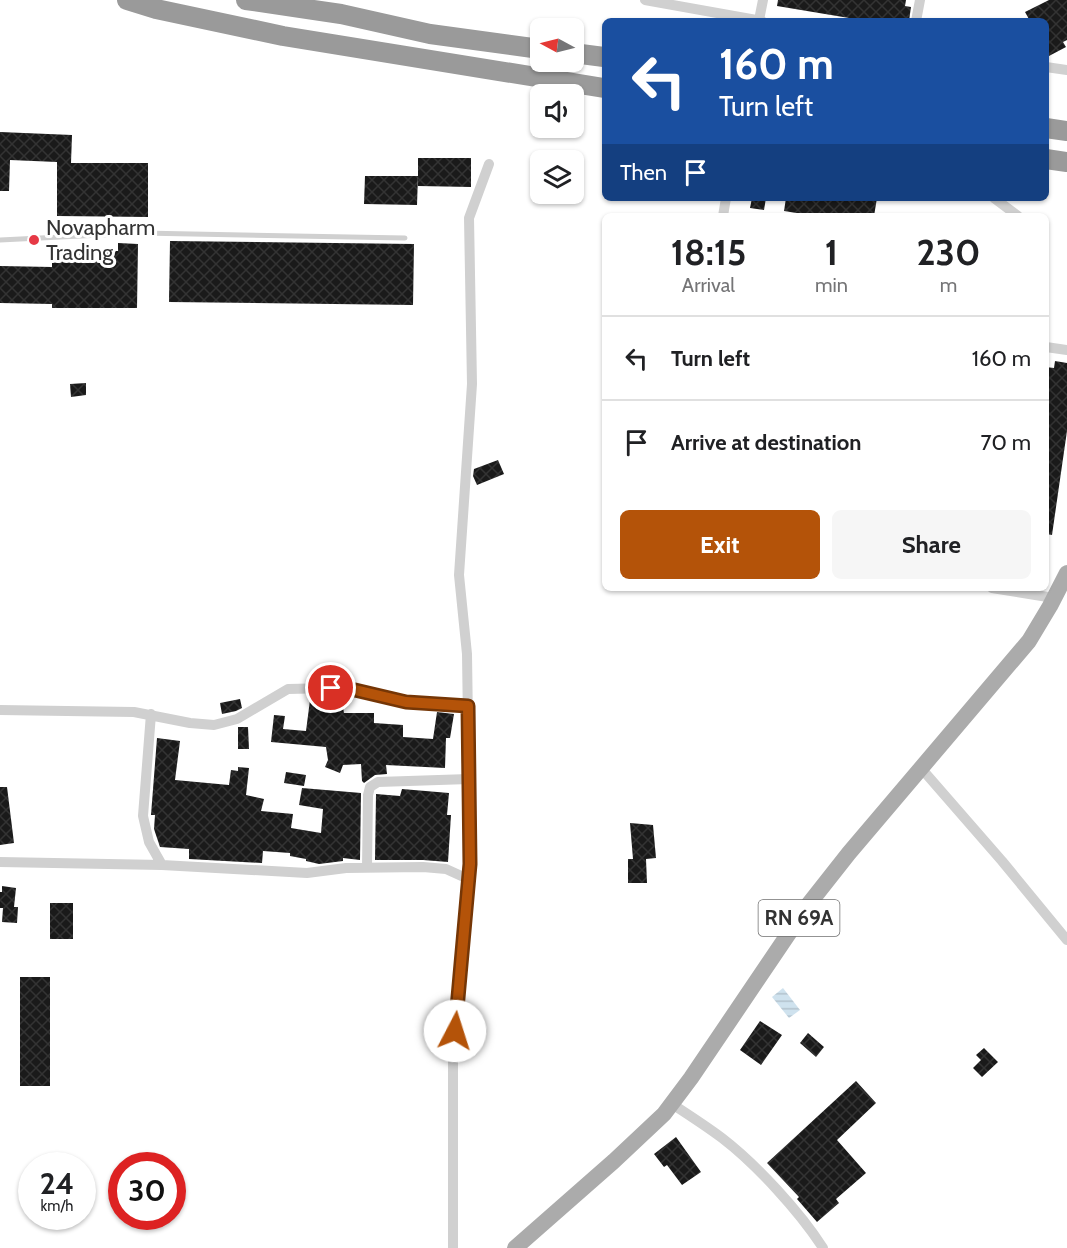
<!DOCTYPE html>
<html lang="en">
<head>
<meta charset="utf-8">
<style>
	:root { --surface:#fff; --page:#f6f6f6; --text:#202124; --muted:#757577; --line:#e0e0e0; --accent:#b45309 }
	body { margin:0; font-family:Cabin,sans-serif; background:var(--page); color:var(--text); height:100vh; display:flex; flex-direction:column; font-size:22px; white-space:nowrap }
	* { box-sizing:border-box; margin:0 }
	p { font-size:20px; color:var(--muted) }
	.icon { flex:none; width:33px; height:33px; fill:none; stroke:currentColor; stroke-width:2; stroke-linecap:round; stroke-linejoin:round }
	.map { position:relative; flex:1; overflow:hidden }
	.sheet { position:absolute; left:602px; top:213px; width:447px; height:378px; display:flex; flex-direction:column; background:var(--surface); border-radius:9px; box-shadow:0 2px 4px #0004 }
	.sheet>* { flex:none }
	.banner { position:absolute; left:602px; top:18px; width:447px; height:183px; border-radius:9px; box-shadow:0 2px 4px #0004; background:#1a4fa0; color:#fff; overflow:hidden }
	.needle { width:39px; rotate:277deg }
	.controls { position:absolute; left:530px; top:18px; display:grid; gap:12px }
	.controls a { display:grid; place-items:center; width:54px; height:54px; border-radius:9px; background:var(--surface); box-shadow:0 2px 4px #0004; font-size:30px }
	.speed { position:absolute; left:18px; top:1152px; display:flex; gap:12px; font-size:30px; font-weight:700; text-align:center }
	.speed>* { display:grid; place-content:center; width:78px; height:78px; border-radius:50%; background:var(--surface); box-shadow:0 2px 4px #0004; line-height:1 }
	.speed small { font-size:15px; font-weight:400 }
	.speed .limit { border:9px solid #d22; background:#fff; color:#111 }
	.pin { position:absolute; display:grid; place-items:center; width:51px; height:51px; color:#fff; margin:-26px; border:3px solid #fff; border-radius:50%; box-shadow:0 2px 6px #0007 }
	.me { position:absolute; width:66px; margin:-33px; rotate:5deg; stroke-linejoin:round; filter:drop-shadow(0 0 4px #0008) }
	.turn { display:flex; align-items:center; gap:21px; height:126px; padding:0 18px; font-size:27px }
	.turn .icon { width:78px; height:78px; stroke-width:2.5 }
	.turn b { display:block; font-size:42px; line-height:51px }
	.then { display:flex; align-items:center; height:57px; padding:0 18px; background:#0003; gap:12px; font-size:22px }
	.eta { display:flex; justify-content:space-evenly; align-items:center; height:102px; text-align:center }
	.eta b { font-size:36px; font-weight:800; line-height:42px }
	.primary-button { display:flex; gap:12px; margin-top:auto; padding:12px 18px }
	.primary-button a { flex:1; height:69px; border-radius:9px; background:var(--accent); color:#fff; font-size:24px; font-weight:800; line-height:69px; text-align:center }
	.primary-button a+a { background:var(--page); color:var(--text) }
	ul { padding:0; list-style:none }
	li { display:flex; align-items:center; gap:18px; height:84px; padding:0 18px; border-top:2px solid var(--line) }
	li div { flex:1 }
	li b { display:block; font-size:22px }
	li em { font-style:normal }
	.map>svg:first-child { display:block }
	.water { fill:url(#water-rules) }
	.building { fill:url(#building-cross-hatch) }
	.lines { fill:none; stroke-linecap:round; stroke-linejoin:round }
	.lane { stroke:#d0d0d0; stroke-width:5 }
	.street { stroke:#d0d0d0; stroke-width:10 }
	.primary { stroke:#ababab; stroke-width:16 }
	.highway { stroke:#9a9a9a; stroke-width:20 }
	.route-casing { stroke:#753606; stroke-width:15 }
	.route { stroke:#b45309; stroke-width:10 }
	.poi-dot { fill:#e63946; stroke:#fff; stroke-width:2 }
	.labels { text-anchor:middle; stroke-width:6; stroke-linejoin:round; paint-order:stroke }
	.shield { fill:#fff; stroke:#707070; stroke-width:1.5 }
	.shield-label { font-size:21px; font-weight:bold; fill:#333 }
	.poi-label { font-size:22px; fill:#333; stroke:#fff; text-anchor:start }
</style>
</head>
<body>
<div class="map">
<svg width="1067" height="1248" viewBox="0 0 1067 1248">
	<defs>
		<pattern id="water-rules" width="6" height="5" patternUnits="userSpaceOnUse" patternTransform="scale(1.5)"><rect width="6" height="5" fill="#cfe2ee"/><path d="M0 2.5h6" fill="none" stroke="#b2c2cd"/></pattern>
		<pattern id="building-cross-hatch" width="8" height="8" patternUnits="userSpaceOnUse" patternTransform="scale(1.5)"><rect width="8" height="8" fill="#1a1a1a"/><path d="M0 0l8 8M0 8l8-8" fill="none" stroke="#333"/></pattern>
	</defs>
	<rect width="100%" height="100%" fill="#fff"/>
	<path class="water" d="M 783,988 L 800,1010 L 789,1018 L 772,997 Z"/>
	<path class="building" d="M 778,0 L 906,0 L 905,6 L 911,7 L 909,21 L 867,21 L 777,6 Z
		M 1049,0 L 1067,0 L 1067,40 L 1063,42 L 1066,47 L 1049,56 L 1046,50 L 1046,21 L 1030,21 L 1025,12 Z
		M 0,132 L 72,135 L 71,163 L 148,163 L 148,217 L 57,216 L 57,162 L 10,160 L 9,191 L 0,191 Z
		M 418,158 L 471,158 L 471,187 L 418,186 Z
		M 365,176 L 418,176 L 417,205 L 364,204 Z
		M 752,198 L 766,198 L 764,210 L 750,208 Z
		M 786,198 L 877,198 L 874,216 L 815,216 L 784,211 Z
		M 170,241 L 414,244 L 413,305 L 169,302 Z
		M 118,243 L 138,244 L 137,308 L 52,308 L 52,304 L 0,303 L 0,266 L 52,267 L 52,251 L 118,251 Z
		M 1055,361 L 1067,363 L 1067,431 L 1052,535 L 1046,534 L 1046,407 L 1049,382 L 1046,382 L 1046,367 L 1054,368 Z
		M 86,383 L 86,395 L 71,397 L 70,384 Z
		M 498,460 L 504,474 L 477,485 L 473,476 L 474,469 Z
		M 315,698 L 333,699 L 332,709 L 343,707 L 344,713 L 374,713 L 374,723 L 403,725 L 403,737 L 433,739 L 437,712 L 454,714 L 450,738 L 446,738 L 445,768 L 386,765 L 387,774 L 375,775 L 364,783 L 362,781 L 361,764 L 343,765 L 340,773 L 325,767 L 328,760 L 326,747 L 271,742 L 274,715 L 285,716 L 283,729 L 306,731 L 310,700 L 315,700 Z
		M 240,699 L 242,708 L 236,711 L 222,714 L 220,703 Z
		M 238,727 L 248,727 L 249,749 L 238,749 Z
		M 157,738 L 180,741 L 175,780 L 229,785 L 231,770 L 238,771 L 238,767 L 249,768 L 246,795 L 264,799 L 261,811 L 293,814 L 291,828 L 321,833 L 323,809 L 299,805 L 302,788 L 361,793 L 360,860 L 343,858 L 343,861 L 319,864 L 306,861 L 306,859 L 290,856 L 290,853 L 263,851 L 262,863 L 189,859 L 189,849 L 160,847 L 154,829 L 155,815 L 151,815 Z
		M 286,772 L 306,775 L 304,786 L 284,783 Z
		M 0,787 L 7,787 L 14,843 L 0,845 Z
		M 402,789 L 449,793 L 447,815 L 451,815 L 448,862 L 423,860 L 375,860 L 376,794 L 400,796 Z
		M 630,823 L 653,825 L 656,858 L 646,859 L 647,883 L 628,883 L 628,859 L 633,859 Z
		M 2,886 L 16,888 L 14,907 L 18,907 L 17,923 L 2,922 L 3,908 L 0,908 L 0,892 L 2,892 Z
		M 50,903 L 73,903 L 73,939 L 50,939 Z
		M 20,977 L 50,977 L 50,1086 L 20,1086 Z
		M 760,1021 L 782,1035 L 761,1065 L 740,1050 Z
		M 808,1033 L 824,1047 L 816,1057 L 800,1043 Z
		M 984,1048 L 998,1062 L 982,1077 L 973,1068 L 981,1060 L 976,1055 Z
		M 856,1081 L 876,1103 L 837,1140 L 866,1173 L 836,1199 L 839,1203 L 817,1222 L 797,1199 L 799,1197 L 767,1163 Z
		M 676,1137 L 701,1172 L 682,1185 L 667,1165 L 664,1167 L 654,1154 Z"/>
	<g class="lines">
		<path class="lane" d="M 0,240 L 141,233 L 405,238"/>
		<path class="street" d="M 645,0 L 762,21
			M 759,20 L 763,0
			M 916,21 L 920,0
			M 1046,67 L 1067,70
			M 994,198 L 1018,216
			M 723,216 L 726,198
			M 1046,347 L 1067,350
			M 992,588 L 1054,598
			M 0,710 L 134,712 L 190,723 L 214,725 L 237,719 L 288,689 L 331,688 L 355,690 L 406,702 L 468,706
			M 151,714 L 143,816 L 149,842 L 162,865
			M 921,768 L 1002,861 L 1067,940
			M 0,862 L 162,865 L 307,873 L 346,868 L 423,867 L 446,869 L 468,879
			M 367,867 L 368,795 L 370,787 L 378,782 L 469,779
			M 672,1104 C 689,1115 706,1126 722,1138 C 756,1164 800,1212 823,1248
			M 453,1248 L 453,1053 L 470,863 L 467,654 L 459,575 L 472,384 L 469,218 L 489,164"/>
		<path class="primary" d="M 515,1248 L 614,1161 L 664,1114 L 691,1078 L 808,905 L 849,853 L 1029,641 L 1050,606 L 1067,573"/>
		<path class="highway" d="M 127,0 L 156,9 L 283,36 L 604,88
			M 246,0 L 341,14 L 430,34 L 540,49
			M 573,53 L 604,57
			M 1046,128 L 1067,131
			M 1046,159 L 1067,162"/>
	</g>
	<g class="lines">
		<g class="route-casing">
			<path id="route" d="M 331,688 L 355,690 L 406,702 L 468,706 L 470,864 L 455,1031"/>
		</g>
		<use href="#route" class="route"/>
	</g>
	<circle class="poi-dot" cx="34" cy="240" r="6"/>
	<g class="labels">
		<rect class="shield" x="758.5" y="900" width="81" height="36" rx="4.5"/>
		<g class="shield-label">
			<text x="799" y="925">RN 69A</text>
		</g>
		<g class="poi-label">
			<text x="46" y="235">Novapharm<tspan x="46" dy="25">Trading</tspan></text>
		</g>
	</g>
</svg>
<div class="controls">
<a><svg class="needle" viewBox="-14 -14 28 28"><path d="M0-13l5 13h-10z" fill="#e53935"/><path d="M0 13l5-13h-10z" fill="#757577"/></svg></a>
<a><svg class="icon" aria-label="sound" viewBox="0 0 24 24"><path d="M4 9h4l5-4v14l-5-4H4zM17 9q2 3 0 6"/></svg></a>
<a><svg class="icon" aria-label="layers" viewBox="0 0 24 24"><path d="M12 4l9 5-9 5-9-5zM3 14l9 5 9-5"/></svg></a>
</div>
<div class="speed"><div>24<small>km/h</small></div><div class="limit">30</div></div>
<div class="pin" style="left:331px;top:688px;background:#d93025"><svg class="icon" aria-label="arrive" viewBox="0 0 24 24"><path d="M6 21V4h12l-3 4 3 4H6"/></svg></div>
<svg class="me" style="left:455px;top:1031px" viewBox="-20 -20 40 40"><circle r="19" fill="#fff"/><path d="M0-13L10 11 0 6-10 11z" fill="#b45309"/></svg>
<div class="banner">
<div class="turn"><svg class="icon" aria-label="left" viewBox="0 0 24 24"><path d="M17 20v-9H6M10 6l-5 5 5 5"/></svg><div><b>160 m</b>Turn left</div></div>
<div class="then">Then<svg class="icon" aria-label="arrive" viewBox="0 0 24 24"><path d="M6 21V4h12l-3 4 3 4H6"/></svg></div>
</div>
<section class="sheet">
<div class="eta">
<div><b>18:15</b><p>Arrival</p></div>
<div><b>1</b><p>min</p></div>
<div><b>230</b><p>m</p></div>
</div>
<ul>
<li><svg class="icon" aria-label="left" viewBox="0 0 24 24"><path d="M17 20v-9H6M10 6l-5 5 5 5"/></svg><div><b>Turn left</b></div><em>160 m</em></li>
<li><svg class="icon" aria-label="arrive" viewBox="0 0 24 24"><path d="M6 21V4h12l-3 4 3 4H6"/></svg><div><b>Arrive at destination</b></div><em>70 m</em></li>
</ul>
<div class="primary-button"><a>Exit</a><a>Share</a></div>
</section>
</div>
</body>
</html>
